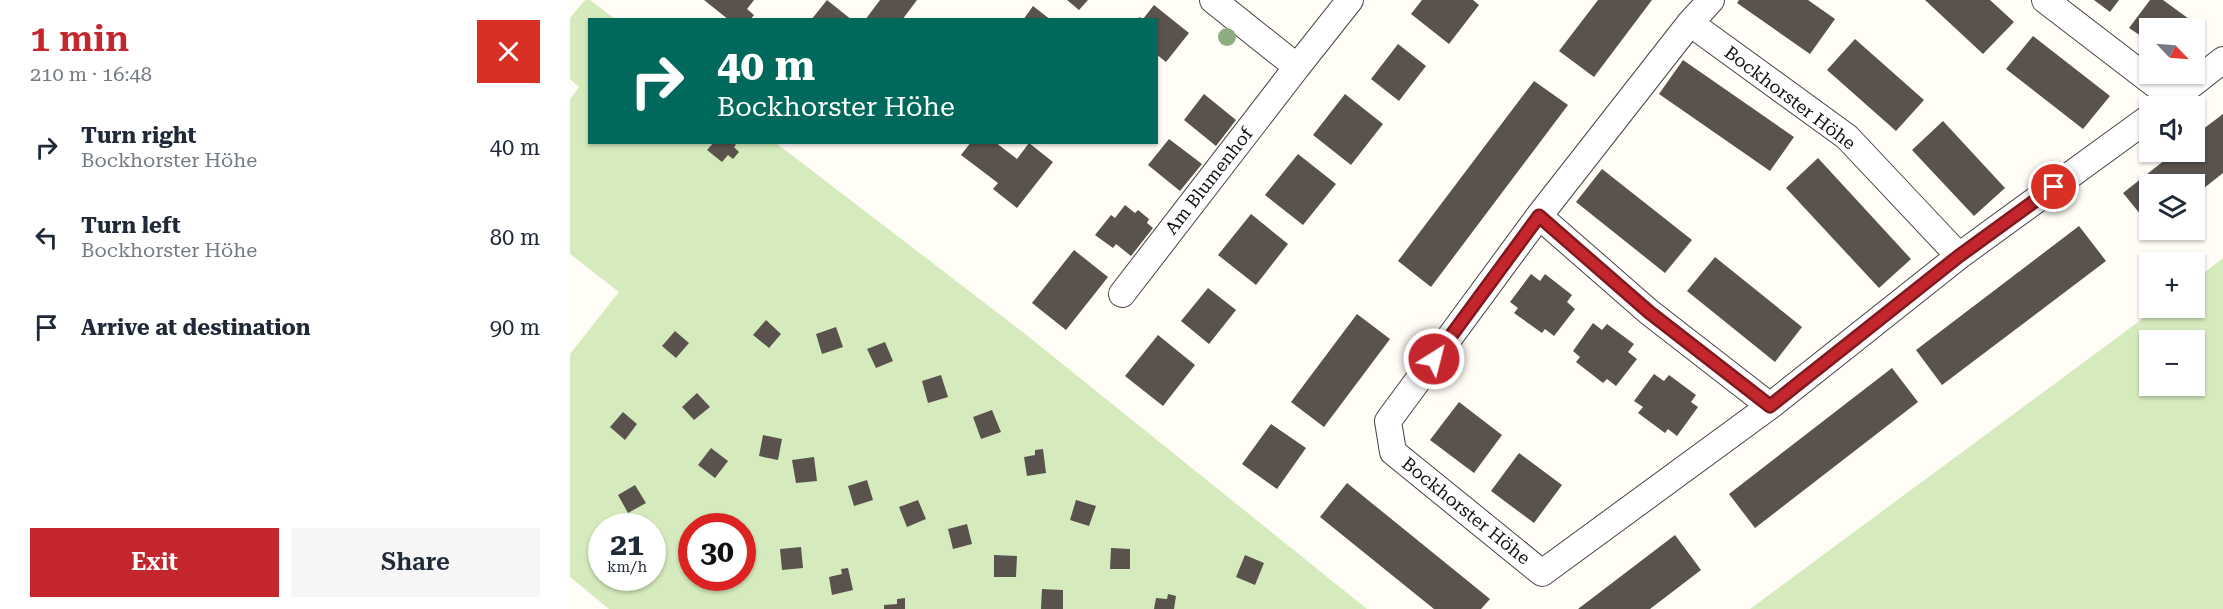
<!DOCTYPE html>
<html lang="en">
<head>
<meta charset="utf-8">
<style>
	:root { --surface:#fff; --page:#f6f6f7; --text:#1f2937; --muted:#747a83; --accent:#c4262e }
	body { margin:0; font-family:"Roboto Serif",serif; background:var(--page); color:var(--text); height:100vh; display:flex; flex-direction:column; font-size:22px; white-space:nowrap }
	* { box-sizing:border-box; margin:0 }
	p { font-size:20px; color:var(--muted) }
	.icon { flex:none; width:33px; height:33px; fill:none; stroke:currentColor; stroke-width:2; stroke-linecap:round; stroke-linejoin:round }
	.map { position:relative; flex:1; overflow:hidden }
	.side { display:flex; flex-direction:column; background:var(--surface); width:570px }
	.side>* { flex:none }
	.banner { position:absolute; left:18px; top:18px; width:570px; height:126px; border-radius:0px; box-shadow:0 2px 4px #0004; background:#00695c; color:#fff; overflow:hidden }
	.needle { width:39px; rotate:115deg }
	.buttons { position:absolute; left:1569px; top:18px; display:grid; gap:12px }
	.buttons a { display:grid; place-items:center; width:66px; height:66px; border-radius:0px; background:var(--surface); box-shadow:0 2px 4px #0004; font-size:30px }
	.speed { position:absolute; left:18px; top:513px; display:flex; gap:12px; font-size:30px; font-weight:700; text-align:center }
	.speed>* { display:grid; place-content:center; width:78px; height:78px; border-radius:50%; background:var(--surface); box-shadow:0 2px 4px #0004; line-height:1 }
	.speed small { font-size:15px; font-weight:400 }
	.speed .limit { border:9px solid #d22; background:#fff; color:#111 }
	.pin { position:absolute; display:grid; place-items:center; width:51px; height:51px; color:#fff; margin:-26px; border:3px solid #fff; border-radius:50%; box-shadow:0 2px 6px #0007 }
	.me { position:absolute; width:66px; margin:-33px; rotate:36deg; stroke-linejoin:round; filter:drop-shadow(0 0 4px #0008) }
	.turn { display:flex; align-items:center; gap:21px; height:126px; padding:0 30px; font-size:27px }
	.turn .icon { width:78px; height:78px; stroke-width:2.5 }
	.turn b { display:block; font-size:42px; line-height:51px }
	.round { display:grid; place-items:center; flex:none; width:63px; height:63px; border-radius:0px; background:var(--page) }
	.overview { display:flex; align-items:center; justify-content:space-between; height:102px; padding:0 30px }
	h1 { font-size:36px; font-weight:600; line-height:45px; color:var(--accent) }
	.primary-button { display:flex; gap:12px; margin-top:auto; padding:12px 30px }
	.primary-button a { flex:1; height:69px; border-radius:0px; background:var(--accent); color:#fff; font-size:24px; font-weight:600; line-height:69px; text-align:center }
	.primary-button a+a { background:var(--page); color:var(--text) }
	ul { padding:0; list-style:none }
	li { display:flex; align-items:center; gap:18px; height:90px; padding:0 30px }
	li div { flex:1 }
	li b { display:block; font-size:22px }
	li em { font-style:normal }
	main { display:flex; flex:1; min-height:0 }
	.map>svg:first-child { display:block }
	.green { fill:#d5ebbd; fill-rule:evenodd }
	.building { fill:#5a524d }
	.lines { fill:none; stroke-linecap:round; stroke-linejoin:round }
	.street-casing { stroke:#444; stroke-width:28 }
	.street { stroke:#fff; stroke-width:26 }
	.tree { fill:#8dad7f }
	.route-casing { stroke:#7f191e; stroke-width:15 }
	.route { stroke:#c4262e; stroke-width:10 }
	.labels { text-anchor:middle; stroke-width:6; stroke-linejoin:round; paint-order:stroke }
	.street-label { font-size:18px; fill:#111; stroke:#fff }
</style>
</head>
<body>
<main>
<section class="side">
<div class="overview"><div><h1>1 min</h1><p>210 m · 16:48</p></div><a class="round" style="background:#d93025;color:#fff"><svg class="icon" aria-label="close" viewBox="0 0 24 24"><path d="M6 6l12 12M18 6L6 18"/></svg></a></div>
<ul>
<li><svg class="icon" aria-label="right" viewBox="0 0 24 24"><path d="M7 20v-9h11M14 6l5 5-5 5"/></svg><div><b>Turn right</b><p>Bockhorster Höhe</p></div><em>40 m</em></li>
<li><svg class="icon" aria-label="left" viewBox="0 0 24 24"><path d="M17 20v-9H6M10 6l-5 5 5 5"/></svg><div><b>Turn left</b><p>Bockhorster Höhe</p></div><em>80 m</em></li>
<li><svg class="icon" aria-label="arrive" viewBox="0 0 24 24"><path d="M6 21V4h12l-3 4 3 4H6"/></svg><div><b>Arrive at destination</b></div><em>90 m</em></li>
</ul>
<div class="primary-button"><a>Exit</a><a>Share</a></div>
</section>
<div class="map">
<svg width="1653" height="609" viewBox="0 0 1653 609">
	<rect width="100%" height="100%" fill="#fffdf5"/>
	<path class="green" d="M 15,0 L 20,0 L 45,19 L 20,20 L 20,142 L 206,143 L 454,333 L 797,609 L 39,609 L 0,577 L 0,354 L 49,292 L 0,254 L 0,99 L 9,87 L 0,79 L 0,18 ZM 32,526 L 82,526 L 82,578 L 32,578 ZM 122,526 L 172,526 L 172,578 L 122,578 Z
		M 1653,258 L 1653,609 L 1180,609 L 1587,308 L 1624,308 L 1625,280 ZM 1580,340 L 1624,340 L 1624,386 L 1580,386 Z"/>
	<path class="building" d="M 134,0 L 184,0 L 177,9 L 184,15 L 180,20 L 159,20 Z
		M 257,0 L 282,20 L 241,20 Z
		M 310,0 L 347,0 L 332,20 L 295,20 Z
		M 497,0 L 518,0 L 509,10 Z
		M 852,0 L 903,0 L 909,5 L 879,44 L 841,14 Z
		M 1028,0 L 1082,0 L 1024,77 L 989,51 Z
		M 1169,0 L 1238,0 L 1265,19 L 1240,54 L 1167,3 Z
		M 1355,0 L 1420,0 L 1444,22 L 1413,54 Z
		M 1524,0 L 1549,0 L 1540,12 Z
		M 1580,0 L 1593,0 L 1626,24 L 1623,28 L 1580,28 L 1580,42 L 1559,28 Z
		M 584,5 L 619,33 L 596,62 L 586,54 L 586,20 L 567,20 L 569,17 L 573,19 Z
		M 463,6 L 481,20 L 453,20 Z
		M 1463,36 L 1540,96 L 1513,129 L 1436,69 Z
		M 1285,39 L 1354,100 L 1326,131 L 1257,70 Z
		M 828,44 L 856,66 L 829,101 L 801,79 Z
		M 1113,60 L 1224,137 L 1200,171 L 1089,94 Z
		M 964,81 L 998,105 L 861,287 L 828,261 Z
		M 634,94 L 666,120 L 646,146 L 614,120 Z
		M 775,94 L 813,124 L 781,165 L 743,135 Z
		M 1653,114 L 1653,173 L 1624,196 L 1624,184 L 1580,184 L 1580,226 L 1553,193 L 1605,152 L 1624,152 L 1624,136 Z
		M 1373,121 L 1435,188 L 1404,216 L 1342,150 Z
		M 599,139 L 632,164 L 610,191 L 578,165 Z
		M 144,142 L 163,142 L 166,145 L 164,147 L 169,152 L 163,159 L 158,155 L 152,162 L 137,150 Z
		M 401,142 L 425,142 L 447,159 L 459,143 L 483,162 L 447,208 L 423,189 L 428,183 L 391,155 Z
		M 728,154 L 766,184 L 733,225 L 695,195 Z
		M 1248,158 L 1341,259 L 1309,288 L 1216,188 Z
		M 1032,169 L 1122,240 L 1095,273 L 1006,202 Z
		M 555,205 L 565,213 L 568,210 L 579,219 L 577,223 L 583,228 L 561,256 L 546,244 L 543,248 L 525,235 L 541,215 L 545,218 Z
		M 681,214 L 718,244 L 686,285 L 648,255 Z
		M 1509,226 L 1536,261 L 1372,385 L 1346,350 Z
		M 504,250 L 538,277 L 496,330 L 462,303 Z
		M 1145,257 L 1232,327 L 1205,362 L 1117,291 Z
		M 961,274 L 970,281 L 975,274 L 1002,295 L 997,302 L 1005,309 L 984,336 L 975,329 L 972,333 L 944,313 L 948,308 L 940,302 Z
		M 638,288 L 666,310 L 639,344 L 611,321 Z
		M 787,314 L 820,339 L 754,427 L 721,402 Z
		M 196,320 L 211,334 L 199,348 L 183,335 Z
		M 1023,323 L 1032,330 L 1037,324 L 1064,344 L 1058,352 L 1067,359 L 1046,386 L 1037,379 L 1033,383 L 1006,362 L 1010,357 L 1003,351 Z
		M 266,327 L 273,347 L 252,354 L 246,334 Z
		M 105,331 L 119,343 L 106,358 L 92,346 Z
		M 588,335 L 625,365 L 593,406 L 555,376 Z
		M 315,342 L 323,361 L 306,368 L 297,349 Z
		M 1322,368 L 1348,402 L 1185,528 L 1159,494 Z
		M 1084,374 L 1094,381 L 1099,375 L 1126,395 L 1121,402 L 1128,407 L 1107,436 L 1098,429 L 1095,433 L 1068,413 L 1073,407 L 1064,401 Z
		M 371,375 L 378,397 L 358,403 L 352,381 Z
		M 127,393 L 140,407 L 124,420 L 112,407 Z
		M 889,402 L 932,435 L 904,473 L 860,440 Z
		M 422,410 L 431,432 L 411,439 L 403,417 Z
		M 53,412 L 67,424 L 55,440 L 40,427 Z
		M 701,424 L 736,448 L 707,489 L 672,464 Z
		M 193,435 L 212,439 L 208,460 L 189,456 Z
		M 141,448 L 158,461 L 145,478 L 128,465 Z
		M 473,449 L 476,473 L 457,476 L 454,457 L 465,455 L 465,450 Z
		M 949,453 L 992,485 L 964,523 L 921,491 Z
		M 244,457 L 247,481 L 226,483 L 222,460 Z
		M 297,480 L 303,500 L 284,506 L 278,486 Z
		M 777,483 L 920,599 L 911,609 L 864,609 L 750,517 Z
		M 65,485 L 76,503 L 58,513 L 48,495 Z
		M 348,500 L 356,519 L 337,527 L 329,507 Z
		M 506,500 L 526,506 L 519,526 L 500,520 Z
		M 397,524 L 402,544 L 383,549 L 378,529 Z
		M 1105,535 L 1131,570 L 1080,609 L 1008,609 Z
		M 231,547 L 233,568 L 212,570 L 210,549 Z
		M 541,548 L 560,549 L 560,569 L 540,569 Z
		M 424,555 L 447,556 L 446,577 L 424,577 Z
		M 675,555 L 694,563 L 685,585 L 666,577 Z
		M 278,568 L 283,590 L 262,595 L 259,577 L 272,574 L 271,569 Z
		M 130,578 L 149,578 L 133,584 Z
		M 472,589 L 493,590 L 493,609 L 471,609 Z
		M 598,594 L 606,596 L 604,609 L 584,609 L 586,598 L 597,599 Z
		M 335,598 L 335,609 L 314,609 L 314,605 L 327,604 L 327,599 Z"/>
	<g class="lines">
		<g class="street-casing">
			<path id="street" d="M 643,0 L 727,67 L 780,0
				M 1141,0 L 1120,23 L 969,216 L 818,421 L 823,452 L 972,573 L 1200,406 L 1389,256 L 1580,117
				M 1475,0 L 1604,99
				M 1120,23 L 1277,137 L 1389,256
				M 1594,106 L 1653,60
				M 969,216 L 1079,312 L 1200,406
				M 552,294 L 727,67"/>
		</g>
		<use href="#street" class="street"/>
	</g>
	<circle class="tree" cx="657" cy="37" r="9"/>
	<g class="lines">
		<g class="route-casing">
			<path id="route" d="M 864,359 L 969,216 L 1079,312 L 1200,406 L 1389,256 L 1484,187"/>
		</g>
		<use href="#route" class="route"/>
	</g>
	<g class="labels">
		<g class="street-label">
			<text transform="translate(1220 98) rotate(37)" y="6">Bockhorster Höhe</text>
			<text transform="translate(639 181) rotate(-52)" y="6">Am Blumenhof</text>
			<text transform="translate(896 511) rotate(39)" y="6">Bockhorster Höhe</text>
		</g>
	</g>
</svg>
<div class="buttons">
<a><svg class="needle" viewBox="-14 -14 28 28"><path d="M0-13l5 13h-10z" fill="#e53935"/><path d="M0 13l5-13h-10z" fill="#747a83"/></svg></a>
<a><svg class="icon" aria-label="sound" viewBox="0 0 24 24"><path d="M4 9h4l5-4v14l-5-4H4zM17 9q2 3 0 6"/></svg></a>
<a><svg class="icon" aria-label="layers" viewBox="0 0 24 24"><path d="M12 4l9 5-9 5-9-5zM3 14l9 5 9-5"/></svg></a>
<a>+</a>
<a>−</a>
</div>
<div class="speed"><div>21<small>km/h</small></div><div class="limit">30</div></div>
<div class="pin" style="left:1484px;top:187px;background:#d93025"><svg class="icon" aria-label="arrive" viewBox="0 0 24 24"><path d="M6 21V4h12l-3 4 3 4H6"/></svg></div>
<svg class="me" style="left:864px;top:359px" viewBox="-20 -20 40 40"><circle r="17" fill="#c4262e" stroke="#fff" stroke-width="3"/><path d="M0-11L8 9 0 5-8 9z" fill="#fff"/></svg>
<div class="banner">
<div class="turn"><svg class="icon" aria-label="right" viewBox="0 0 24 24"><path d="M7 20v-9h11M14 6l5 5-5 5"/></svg><div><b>40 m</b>Bockhorster Höhe</div></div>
</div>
</div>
</main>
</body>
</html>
